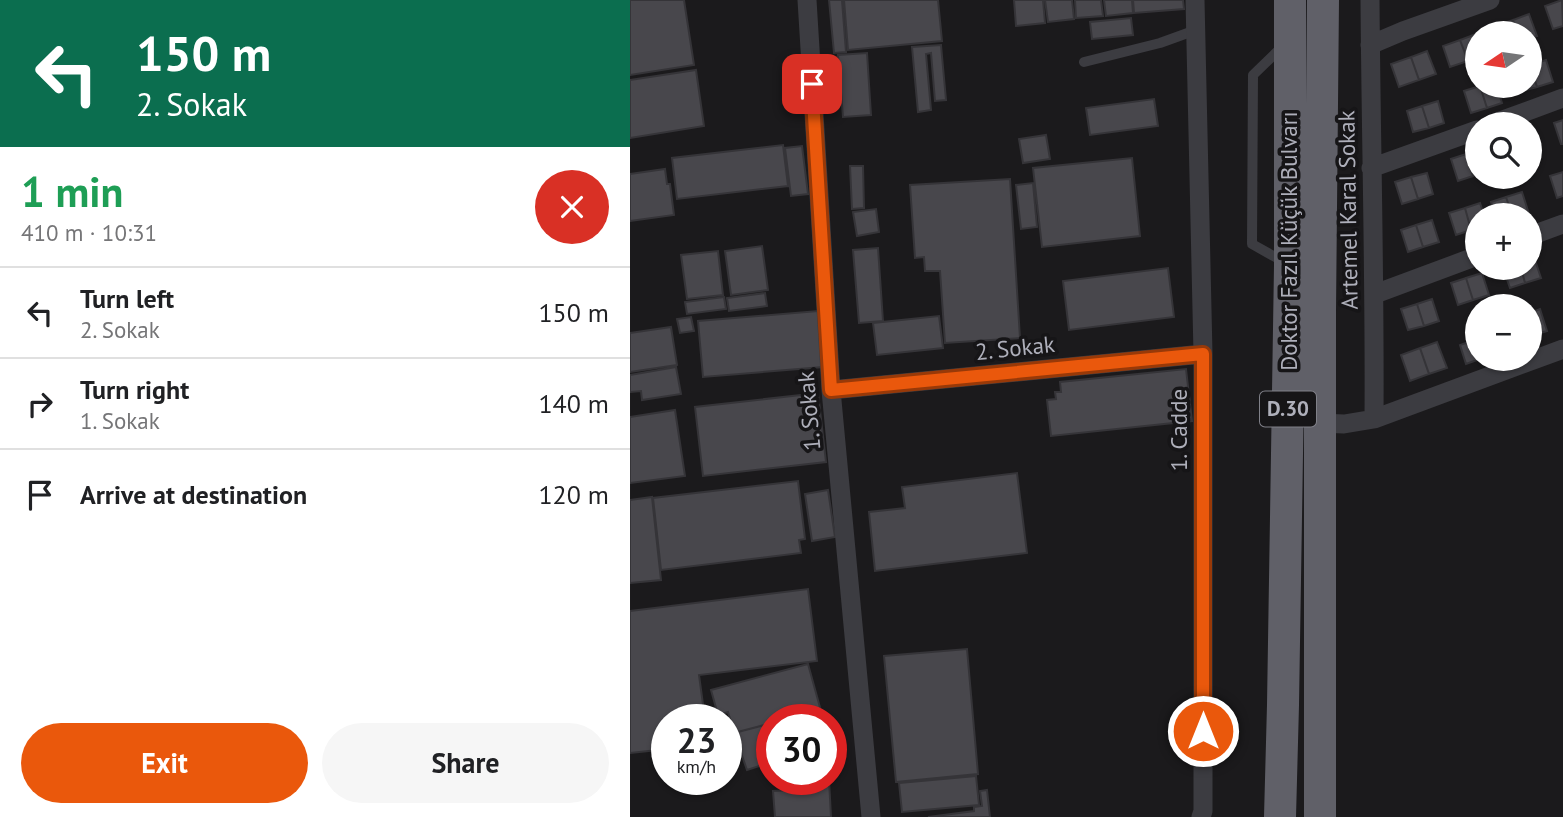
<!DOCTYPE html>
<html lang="en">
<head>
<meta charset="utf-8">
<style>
	:root { --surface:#fff; --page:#f6f6f6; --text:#202124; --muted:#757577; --line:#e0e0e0; --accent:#ea580c }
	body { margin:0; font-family:"PT Sans",sans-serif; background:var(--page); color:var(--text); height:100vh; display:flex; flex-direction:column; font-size:26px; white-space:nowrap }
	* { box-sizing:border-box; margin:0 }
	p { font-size:23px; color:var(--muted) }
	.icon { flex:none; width:38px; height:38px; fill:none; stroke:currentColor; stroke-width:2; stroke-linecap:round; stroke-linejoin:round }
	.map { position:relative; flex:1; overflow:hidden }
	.details { display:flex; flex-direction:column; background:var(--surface); width:630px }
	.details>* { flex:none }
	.hud { background:#0b6e4f; color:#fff; overflow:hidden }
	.needle { width:46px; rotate:257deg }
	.fabs { position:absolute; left:835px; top:21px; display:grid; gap:14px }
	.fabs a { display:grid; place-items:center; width:77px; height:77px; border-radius:50%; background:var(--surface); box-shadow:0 2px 5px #0004; font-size:35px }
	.speed { position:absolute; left:21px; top:704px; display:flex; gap:14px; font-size:35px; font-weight:700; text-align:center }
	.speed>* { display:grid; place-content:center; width:91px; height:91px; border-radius:50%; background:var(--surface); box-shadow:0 2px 5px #0004; line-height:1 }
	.speed small { font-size:18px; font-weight:400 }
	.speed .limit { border:10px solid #d22; background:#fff; color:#111 }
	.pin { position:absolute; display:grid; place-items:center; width:60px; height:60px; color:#fff; margin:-30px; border-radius:14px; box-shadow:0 4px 10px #0006 }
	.me { position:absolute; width:77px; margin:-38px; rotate:0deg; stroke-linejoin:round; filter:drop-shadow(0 0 5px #0008) }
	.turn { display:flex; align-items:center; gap:24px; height:147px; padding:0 21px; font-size:32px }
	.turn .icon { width:91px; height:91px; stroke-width:2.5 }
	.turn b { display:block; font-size:49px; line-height:60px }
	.round { display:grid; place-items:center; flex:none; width:74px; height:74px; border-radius:37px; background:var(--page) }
	.headline { display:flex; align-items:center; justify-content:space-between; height:119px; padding:0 21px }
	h1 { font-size:42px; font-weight:600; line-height:52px; color:#1e9e55 }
	.primary-button { display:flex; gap:14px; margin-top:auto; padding:14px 21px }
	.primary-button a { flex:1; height:80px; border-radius:42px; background:var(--accent); color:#fff; font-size:28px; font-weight:600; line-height:80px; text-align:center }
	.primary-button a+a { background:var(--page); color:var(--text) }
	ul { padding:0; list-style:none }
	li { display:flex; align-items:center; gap:21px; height:91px; padding:0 21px; border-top:2px solid var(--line) }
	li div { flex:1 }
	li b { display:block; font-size:26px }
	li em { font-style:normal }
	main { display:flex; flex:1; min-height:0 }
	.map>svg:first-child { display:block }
	.building { fill:#48474c; stroke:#353438; stroke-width:2 }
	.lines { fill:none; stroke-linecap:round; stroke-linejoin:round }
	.service { stroke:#3c3c41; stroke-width:10 }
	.minor { stroke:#3c3c41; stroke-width:19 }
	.trunk { stroke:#606068; stroke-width:32 }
	.route-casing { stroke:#983908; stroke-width:18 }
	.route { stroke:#ea580c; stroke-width:12 }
	.labels { text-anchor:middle; stroke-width:7; stroke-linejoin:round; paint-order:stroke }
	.shield { fill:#161517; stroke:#808189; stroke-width:2 }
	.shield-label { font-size:21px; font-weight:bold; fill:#aeafba }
	.street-label { font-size:23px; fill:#aeafba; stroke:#161517 }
</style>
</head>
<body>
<main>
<section class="details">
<div class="hud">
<div class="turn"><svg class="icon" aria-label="left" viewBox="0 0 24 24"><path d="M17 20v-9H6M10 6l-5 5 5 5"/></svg><div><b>150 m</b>2. Sokak</div></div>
</div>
<div class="headline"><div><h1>1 min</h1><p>410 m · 10:31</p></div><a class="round" style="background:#d93025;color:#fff"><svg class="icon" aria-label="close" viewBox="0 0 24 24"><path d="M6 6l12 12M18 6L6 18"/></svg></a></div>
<ul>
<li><svg class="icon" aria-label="left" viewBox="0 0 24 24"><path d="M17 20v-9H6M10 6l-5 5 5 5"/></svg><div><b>Turn left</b><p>2. Sokak</p></div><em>150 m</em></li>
<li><svg class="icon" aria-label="right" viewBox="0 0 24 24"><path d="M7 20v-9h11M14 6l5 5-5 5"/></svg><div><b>Turn right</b><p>1. Sokak</p></div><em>140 m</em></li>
<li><svg class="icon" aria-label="arrive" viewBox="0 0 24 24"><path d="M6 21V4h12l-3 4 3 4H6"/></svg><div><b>Arrive at destination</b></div><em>120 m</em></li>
</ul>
<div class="primary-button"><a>Exit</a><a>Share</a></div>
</section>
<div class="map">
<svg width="933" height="817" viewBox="0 0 933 817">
	<rect width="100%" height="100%" fill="#1b1a1c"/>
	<path class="building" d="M 0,0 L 54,0 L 64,65 L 0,75 Z
		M 199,0 L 212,0 L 216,52 L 204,53 Z
		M 214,0 L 308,0 L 312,41 L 218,50 Z
		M 384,0 L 413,0 L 415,23 L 386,26 Z
		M 415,0 L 442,0 L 444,19 L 418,22 Z
		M 445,0 L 471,0 L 473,16 L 446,18 Z
		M 474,0 L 502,0 L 503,13 L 476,16 Z
		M 503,0 L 553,0 L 554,9 L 504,13 Z
		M 932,0 L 933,26 L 923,29 L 915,6 Z
		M 899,14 L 907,36 L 900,38 L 900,33 L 887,33 L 883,20 Z
		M 501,18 L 503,35 L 462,39 L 460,22 Z
		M 883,20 L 887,33 L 868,33 L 865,26 Z
		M 846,34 L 847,58 L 838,61 L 830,40 Z
		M 830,40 L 838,61 L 820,67 L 813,46 Z
		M 311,45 L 316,100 L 305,101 L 301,53 L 296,54 L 301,110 L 288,112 L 282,47 Z
		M 797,51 L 806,74 L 789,80 L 781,57 Z
		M 237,53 L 241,115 L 213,117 L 208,55 Z
		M 781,57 L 789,80 L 769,87 L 761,64 Z
		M 916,60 L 923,82 L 907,87 L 900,65 Z
		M 900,65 L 907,87 L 892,91 L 890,86 L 900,86 Z
		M 66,70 L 74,126 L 0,138 L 0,80 Z
		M 850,86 L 857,108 L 841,113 L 834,91 Z
		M 850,86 L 867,86 L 872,103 L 857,108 Z
		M 524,99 L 528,126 L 460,135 L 456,108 Z
		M 808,101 L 814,123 L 799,128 L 792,106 Z
		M 792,106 L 799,128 L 783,132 L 777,111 Z
		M 933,120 L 933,144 L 931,144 L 924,123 Z
		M 904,131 L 911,153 L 900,156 L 900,132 Z
		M 416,135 L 420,159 L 393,163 L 389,139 Z
		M 153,145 L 158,186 L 47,199 L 42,158 Z
		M 172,146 L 178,194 L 161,196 L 155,148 Z
		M 847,151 L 847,174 L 843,176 L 836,154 Z
		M 836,154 L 843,176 L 828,181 L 821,159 Z
		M 502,158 L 510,236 L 412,247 L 403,168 Z
		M 220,166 L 233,166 L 234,208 L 222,209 Z
		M 35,169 L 37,184 L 40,184 L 44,215 L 0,221 L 0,174 Z
		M 933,172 L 933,196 L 927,198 L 920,176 Z
		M 797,173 L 803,194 L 788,199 L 781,177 Z
		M 781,177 L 788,199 L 772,204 L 765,182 Z
		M 380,179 L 390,338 L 315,343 L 310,271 L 295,271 L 294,257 L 285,258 L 280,185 Z
		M 403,183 L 407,227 L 391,229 L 386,185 Z
		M 892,192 L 899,214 L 882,215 L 876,197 Z
		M 876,197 L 882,215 L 865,215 L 861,202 Z
		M 850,203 L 854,215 L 847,215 L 847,228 L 841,230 L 835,208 Z
		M 835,208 L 841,230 L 826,235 L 819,213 Z
		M 246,209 L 249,232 L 227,236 L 223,212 Z
		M 802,220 L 809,242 L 793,247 L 786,225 Z
		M 786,225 L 793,247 L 778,252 L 771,230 Z
		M 132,246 L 138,290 L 101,295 L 95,251 Z
		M 248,248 L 253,321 L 229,323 L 223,250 Z
		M 88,251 L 93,295 L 57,299 L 51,255 Z
		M 904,257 L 911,278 L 895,283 L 891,268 L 900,268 L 900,258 Z
		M 538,268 L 544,317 L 439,330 L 433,281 Z
		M 873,268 L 891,268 L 895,283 L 880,288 Z
		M 852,273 L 859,295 L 843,300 L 836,278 Z
		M 836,278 L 843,300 L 828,305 L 821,283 Z
		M 135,293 L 137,306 L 99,311 L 97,298 Z
		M 94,297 L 96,309 L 57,314 L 55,302 Z
		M 802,299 L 809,321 L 794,326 L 787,304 Z
		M 787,304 L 794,326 L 778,330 L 771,309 Z
		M 910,309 L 917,331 L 901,336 L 900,313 Z
		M 188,311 L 193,367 L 73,377 L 68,321 Z
		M 309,316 L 313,348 L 247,355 L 243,323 Z
		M 61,317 L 64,331 L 50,333 L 47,319 Z
		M 41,327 L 47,365 L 0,372 L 0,333 Z
		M 847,339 L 847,359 L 850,359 L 836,364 L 830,345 Z
		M 807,342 L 817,368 L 799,374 L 790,348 Z
		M 790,348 L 799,374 L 780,381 L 771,355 Z
		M 46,367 L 51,394 L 12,400 L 11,391 L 0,392 L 0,375 Z
		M 556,369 L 562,421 L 421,436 L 417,400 L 426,399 L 425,392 L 431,392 L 430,382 Z
		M 188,393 L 196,462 L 73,476 L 65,407 Z
		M 45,410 L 55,476 L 0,483 L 0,417 Z
		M 387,473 L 397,553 L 245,571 L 239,512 L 275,508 L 272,487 Z
		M 168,481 L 175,539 L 169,540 L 171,553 L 31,570 L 23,498 Z
		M 198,490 L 205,537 L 182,541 L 175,494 Z
		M 22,497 L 31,580 L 0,583 L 0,500 Z
		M 178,589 L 187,661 L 69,675 L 75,719 L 37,719 L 37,749 L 0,753 L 0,611 Z
		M 337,649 L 348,774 L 266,782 L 254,656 Z
		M 178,664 L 191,711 L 158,719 L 142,719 L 142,723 L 104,733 L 98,712 L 88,715 L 81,690 Z
		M 191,711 L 194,719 L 158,719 Z
		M 142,723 L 142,762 L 117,770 L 104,733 Z
		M 346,776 L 349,805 L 272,812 L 269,783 Z
		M 161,779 L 199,779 L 201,817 L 145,817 L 143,791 L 161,790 Z
		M 357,790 L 360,817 L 298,817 L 344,811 L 344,807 L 352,806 L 350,791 Z"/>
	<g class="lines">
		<path class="service" d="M 653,46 L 623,75 L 622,244 L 654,262
			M 454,62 L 530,43 L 566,30"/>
		<path class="minor" d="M 177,0 L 201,390 L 241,817
			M 565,0 L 573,354 L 573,811 L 571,817
			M 740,0 C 741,140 745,279 744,419
			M 740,45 L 773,31 L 860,0
			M 862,124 L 933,98
			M 741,168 L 847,130
			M 900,236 L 933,224
			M 745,294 L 847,256
			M 201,390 L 573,354
			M 690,423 L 714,424 L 744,419 L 933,349"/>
		<path class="trunk" d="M 650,817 L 653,705 L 660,266 L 660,0
			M 690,817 L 690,311 L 693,0"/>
	</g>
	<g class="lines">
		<g class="route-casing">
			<path id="route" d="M 182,84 L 201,390 L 573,354 L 573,731"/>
		</g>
		<use href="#route" class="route"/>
	</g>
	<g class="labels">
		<rect class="shield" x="630" y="391.5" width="56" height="35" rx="5"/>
		<g class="shield-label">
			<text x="658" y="416">D.30</text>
		</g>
		<g class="street-label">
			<text transform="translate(718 210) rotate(-91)" y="8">Artemel Karal Sokak</text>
			<text transform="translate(659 241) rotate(-90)" y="8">Doktor Fazıl Küçük Bulvarı</text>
			<text transform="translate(385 348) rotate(-6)" y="8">2. Sokak</text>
			<text transform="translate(179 411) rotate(-95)" y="8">1. Sokak</text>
			<text transform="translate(549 430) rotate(-90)" y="8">1. Cadde</text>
		</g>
	</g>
</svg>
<div class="fabs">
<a><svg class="needle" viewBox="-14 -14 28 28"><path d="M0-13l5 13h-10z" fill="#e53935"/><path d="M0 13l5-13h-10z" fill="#757577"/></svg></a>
<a><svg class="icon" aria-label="search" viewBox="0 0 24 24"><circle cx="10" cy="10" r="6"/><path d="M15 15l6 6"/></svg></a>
<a>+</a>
<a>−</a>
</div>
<div class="speed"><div>23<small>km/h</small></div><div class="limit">30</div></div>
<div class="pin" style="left:182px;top:84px;background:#d93025"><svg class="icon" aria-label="arrive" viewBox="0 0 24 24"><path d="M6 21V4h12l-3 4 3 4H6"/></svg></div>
<svg class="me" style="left:573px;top:731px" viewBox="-20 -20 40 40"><circle r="17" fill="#ea580c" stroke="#fff" stroke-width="3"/><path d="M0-11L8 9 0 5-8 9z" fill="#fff"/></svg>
</div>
</main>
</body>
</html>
